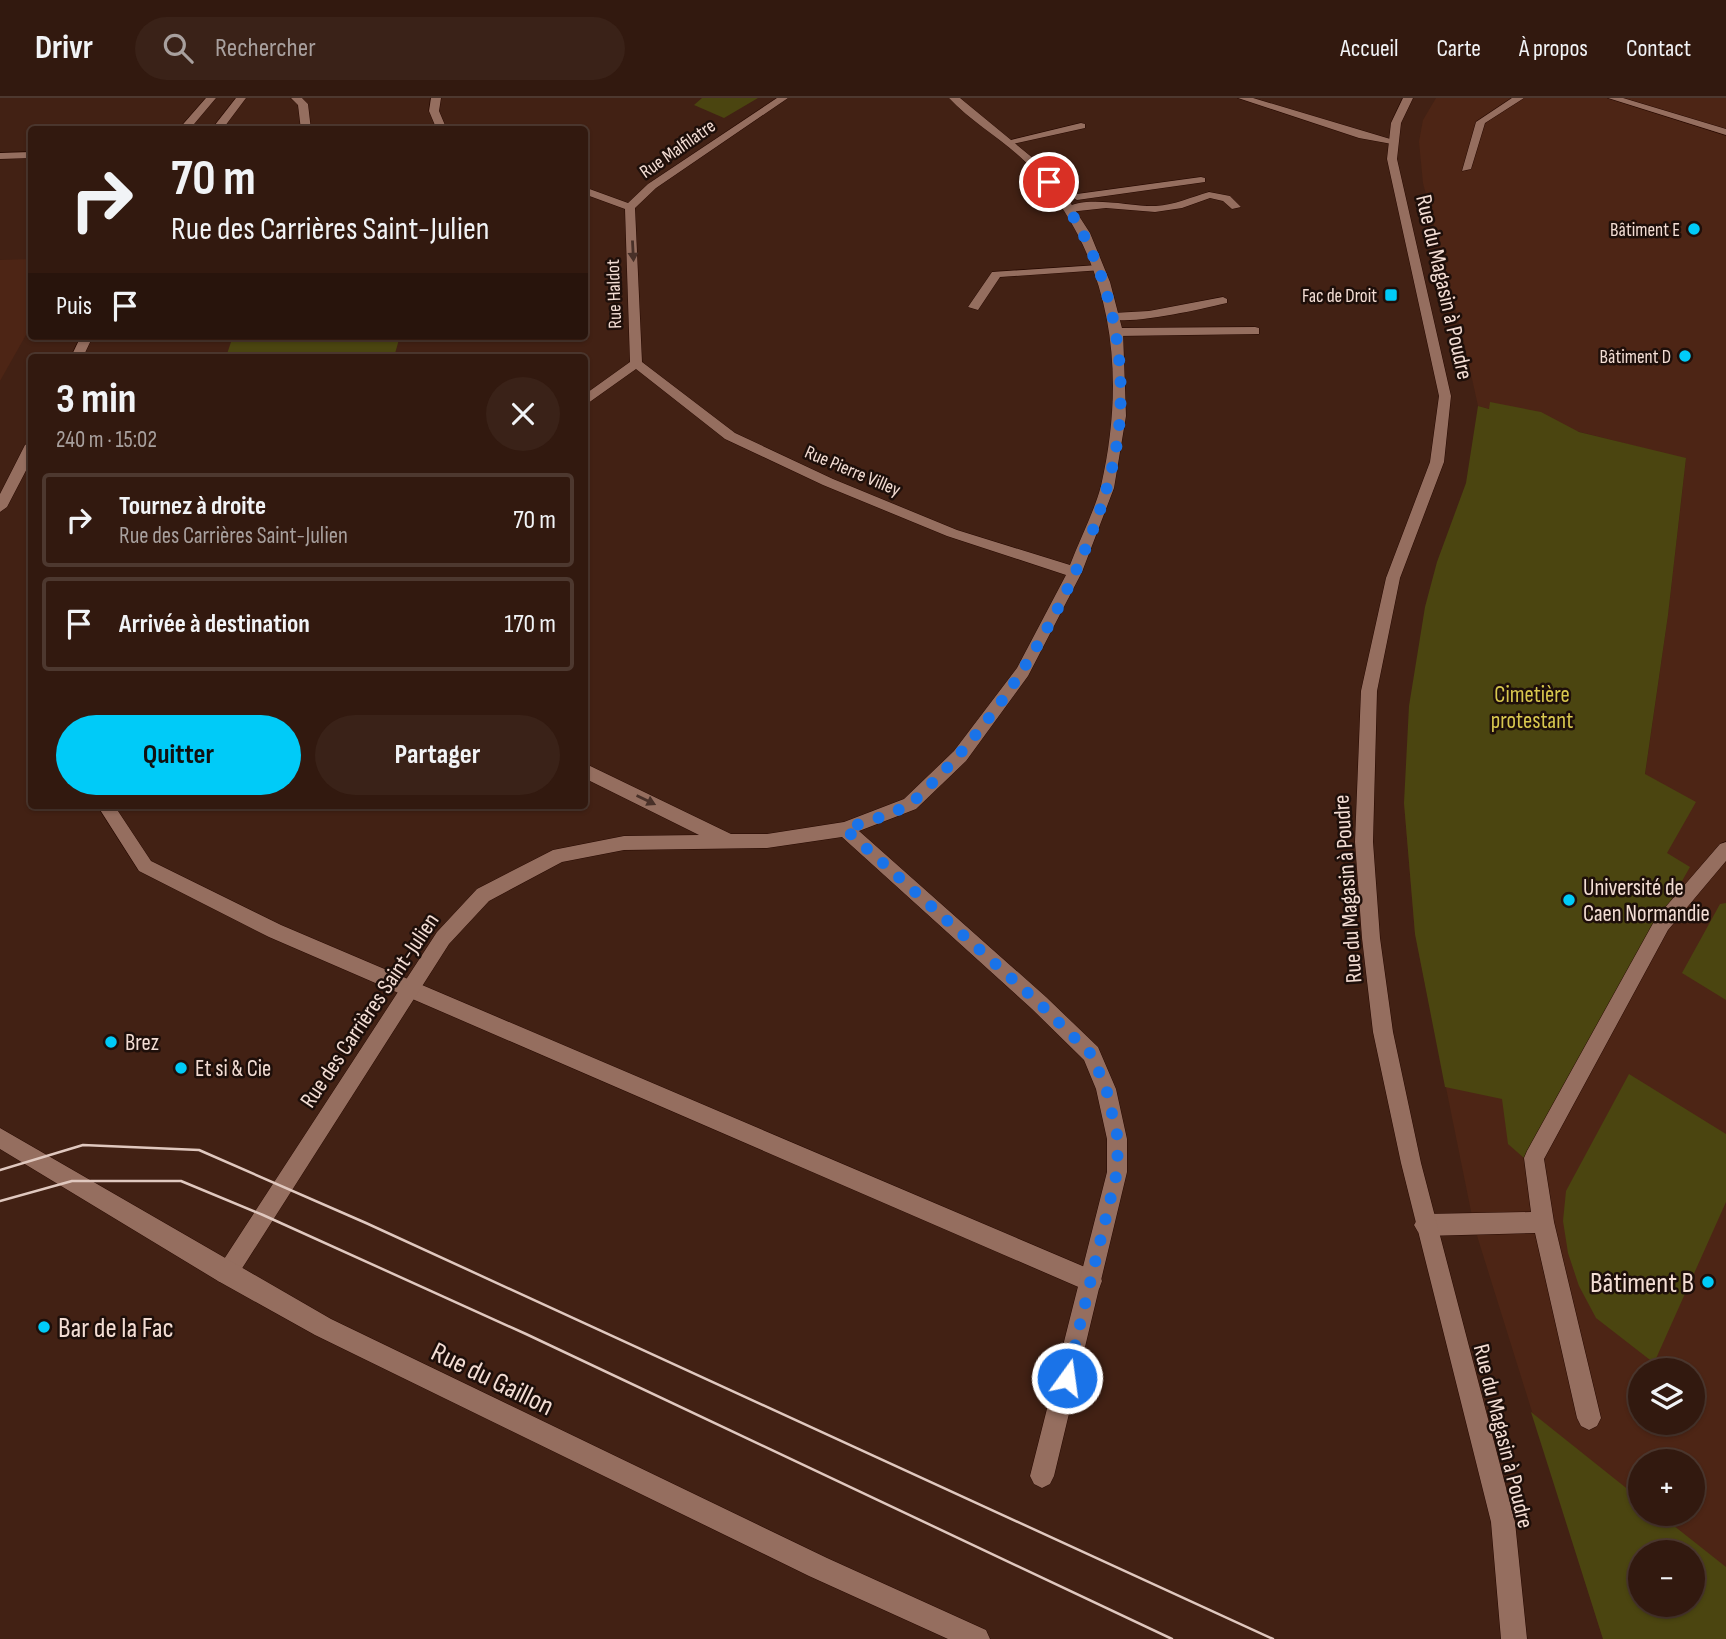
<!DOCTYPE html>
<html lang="fr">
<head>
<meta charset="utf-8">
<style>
	:root { --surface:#32190f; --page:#3a2218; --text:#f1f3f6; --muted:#a8a09e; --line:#4d382f; --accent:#00cbf8 }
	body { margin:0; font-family:"Sofia Sans Condensed",sans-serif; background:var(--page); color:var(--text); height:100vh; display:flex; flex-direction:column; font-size:26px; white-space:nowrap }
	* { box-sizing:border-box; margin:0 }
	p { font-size:23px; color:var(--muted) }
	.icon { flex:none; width:38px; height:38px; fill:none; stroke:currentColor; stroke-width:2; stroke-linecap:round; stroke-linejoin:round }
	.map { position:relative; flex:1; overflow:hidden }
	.sheet { position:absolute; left:28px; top:256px; width:560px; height:455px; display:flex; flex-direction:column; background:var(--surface); border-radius:7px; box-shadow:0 2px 5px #0004,0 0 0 2px var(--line) }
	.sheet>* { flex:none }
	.top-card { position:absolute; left:28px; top:28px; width:560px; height:214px; border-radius:7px; box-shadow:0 2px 5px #0004,0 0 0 2px var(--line); background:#32190f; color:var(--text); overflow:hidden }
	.buttons { position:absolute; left:1628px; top:1260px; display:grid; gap:14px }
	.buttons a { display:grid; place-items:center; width:77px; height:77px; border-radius:50%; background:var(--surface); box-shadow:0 2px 5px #0004,0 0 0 2px var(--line); font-size:35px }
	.pin { position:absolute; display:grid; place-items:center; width:60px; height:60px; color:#fff; margin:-30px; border:4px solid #fff; border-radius:50%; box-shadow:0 2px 7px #0007 }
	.me { position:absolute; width:77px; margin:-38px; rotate:14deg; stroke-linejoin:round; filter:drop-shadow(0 0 5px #0008) }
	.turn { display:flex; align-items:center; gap:24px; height:147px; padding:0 28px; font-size:32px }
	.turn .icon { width:91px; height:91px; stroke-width:2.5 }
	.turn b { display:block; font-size:49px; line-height:60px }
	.then { display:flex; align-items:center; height:66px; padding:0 28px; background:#0003; gap:14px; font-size:26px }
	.round { display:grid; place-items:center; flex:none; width:74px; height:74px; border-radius:37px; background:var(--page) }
	.overview { display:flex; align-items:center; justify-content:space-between; height:119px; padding:0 28px }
	h1 { font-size:42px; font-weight:700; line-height:52px }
	.primary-button { display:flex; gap:14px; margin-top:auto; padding:14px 28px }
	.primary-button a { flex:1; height:80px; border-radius:42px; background:var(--accent); color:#111; font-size:28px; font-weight:700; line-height:80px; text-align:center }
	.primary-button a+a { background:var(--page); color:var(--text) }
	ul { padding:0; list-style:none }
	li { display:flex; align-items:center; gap:21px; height:94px; margin:0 14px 10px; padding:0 14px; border:4px solid var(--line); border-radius:7px }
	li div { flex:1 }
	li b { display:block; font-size:26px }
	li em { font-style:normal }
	header { display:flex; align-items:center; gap:42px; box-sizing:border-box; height:98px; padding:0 35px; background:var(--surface); border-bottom:2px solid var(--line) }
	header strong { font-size:33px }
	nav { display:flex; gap:38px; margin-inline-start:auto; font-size:24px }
	.search { width:490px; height:63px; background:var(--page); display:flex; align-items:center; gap:18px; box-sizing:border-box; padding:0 24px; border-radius:38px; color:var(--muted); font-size:26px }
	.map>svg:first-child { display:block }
	.built { fill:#4d2515; fill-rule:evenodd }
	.green { fill:#4b4510; fill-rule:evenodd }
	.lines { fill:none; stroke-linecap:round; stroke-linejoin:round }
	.lane-casing { stroke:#270901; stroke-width:1 }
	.street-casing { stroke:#270901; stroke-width:1 }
	.secondary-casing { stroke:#270901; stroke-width:1 }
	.lane { fill:#956e5f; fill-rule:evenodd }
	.street { fill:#956e5f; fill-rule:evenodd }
	.secondary { fill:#956e5f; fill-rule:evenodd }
	.tram { stroke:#e0c8bf; stroke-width:2.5 }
	.oneway { fill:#483028 }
	.route { stroke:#1a73e8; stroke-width:12; stroke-dasharray:0 21.6 }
	.poi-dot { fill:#00cbf8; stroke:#1e0f0a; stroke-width:2.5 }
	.labels { text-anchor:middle; stroke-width:5; stroke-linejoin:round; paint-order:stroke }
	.far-street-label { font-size:19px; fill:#f3ddd4; stroke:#1e0f0a }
	.far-poi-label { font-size:19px; fill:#f3ddd4; stroke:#1e0f0a; text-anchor:end }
	.street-label { font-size:23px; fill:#f3ddd4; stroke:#1e0f0a }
	.park-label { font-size:23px; fill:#d9c84f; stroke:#1e0f0a }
	.poi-label { font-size:23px; fill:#f3ddd4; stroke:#1e0f0a; text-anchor:start }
	.near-poi-label { font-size:28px; fill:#f3ddd4; stroke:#1e0f0a; text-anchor:end }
	.near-street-label { font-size:28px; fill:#f3ddd4; stroke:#1e0f0a }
</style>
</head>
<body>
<header>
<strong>Drivr</strong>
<div class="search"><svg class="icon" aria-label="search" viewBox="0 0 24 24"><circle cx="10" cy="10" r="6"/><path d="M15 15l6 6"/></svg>Rechercher</div>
<nav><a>Accueil</a><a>Carte</a><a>À propos</a><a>Contact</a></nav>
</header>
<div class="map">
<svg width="1726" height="1541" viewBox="0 0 1726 1541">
	<rect width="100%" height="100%" fill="#422114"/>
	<path class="built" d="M 1436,0 L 1726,0 L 1726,1541 L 1603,1541 L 1474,1128 L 1415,836 L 1404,705 L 1632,768 L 1668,517 L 1686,361 L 1478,308 L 1462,235 L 1423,85 L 1419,44 L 1423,22 ZM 1640,1272 L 1692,1272 L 1692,1325 L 1640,1325 ZM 1640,1363 L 1692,1363 L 1692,1416 L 1640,1416 ZM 1640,1454 L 1692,1454 L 1692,1507 L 1640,1507 Z
		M 31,161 L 31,228 L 0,283 L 0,162 Z"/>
	<path class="green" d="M 702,0 L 758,0 L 724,20 L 694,7 Z
		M 233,238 L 400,238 L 394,259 L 226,259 Z
		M 1490,304 L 1541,314 L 1579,334 L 1686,360 L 1668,517 L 1645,676 L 1696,704 L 1667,755 L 1690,769 L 1524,1060 L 1508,1046 L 1502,1001 L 1445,989 L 1415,836 L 1404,705 L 1409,608 L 1425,509 L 1437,464 L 1466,385 L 1478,308 L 1489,311 Z
		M 1726,805 L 1726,902 L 1682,875 L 1720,806 Z
		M 1629,976 L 1726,1036 L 1726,1104 L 1654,1265 L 1596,1220 L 1579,1188 L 1568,1155 L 1563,1123 L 1566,1093 Z
		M 1531,1314 L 1640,1401 L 1640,1416 L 1659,1416 L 1726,1469 L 1726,1541 L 1603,1541 ZM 1692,1454 L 1692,1507 L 1640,1507 L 1640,1454 Z"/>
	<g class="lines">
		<g class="lane-casing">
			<path id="lane" d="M 1238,0 L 1253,0 L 1397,43 L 1392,46 L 1359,40 Z
				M 1512,0 L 1524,0 L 1485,25 L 1471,71 L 1462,73 L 1476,24 Z
				M 1608,0 L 1623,0 L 1726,31 L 1726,37 Z
				M 1081,25 L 1085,26 L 1085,30 L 1008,47 L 1003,44 Z
				M 1201,79 L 1205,80 L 1205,84 L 1077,102 L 1072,99 L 1077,96 Z
				M 1209,94 L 1230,98 L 1241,109 L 1232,111 L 1223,103 L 1210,100 L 1182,110 L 1155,114 L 1106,110 L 1069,114 L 1064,111 C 1085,96 1131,109 1156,108 C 1175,107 1191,99 1209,94 Z
				M 1098,167 L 1104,170 L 1102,172 L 1000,179 L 978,212 L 968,209 L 992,174 Z
				M 1223,199 L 1227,201 L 1227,205 C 1206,210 1121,230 1107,219 L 1113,215 L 1149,213 Z
				M 1255,229 L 1259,230 L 1259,236 L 1117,238 L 1111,234 L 1117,230 Z
				M 97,707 L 114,707 L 151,763 L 281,827 L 1099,1175 L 1102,1183 L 1099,1191 L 1091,1194 L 1083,1191 L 269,839 L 139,773 Z
				M 1726,744 L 1726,763 L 1668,832 L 1544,1061 L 1554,1124 L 1601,1320 L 1597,1328 L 1589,1332 L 1581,1328 L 1577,1320 L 1535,1135 L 1425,1138 L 1418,1134 L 1414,1127 L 1418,1120 L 1425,1116 L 1531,1114 L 1524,1060 L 1527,1053 L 1656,820 L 1720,746 Z"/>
		</g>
		<g class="street-casing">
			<path id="street" d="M 291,0 L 302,0 L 308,6 L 311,32 L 301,32 L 298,7 Z
				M 431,0 L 441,0 L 439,13 L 447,32 L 437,32 L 429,13 Z
				M 777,0 L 788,0 L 656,90 L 635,110 L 642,264 L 735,335 L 833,381 L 957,432 L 1070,467 C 1080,441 1094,414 1101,388 C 1127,275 1113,162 1034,73 C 1010,45 974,27 949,0 L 960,0 L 1040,66 L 1066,98 L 1090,135 L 1110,184 L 1123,234 L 1126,318 L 1114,390 L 1082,474 L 1028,578 L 966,663 L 916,711 L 859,733 L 1046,899 L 1098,949 L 1116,991 L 1127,1041 L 1127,1074 L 1054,1378 L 1050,1386 L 1042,1390 L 1034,1386 L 1030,1378 L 1107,1074 L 1107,1041 L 1096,991 L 1084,962 L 1032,911 L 842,739 L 767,750 L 624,752 L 562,764 L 489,803 L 449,846 L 234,1183 L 226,1186 L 218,1183 L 215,1175 L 437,834 L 477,791 L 553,752 L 624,738 L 699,737 L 584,680 L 584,665 L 731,736 L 767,736 L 844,724 L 904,701 L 954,653 L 1017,570 L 1066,477 L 947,438 L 823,387 L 725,341 L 636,271 L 584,308 L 584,297 L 630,264 L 625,111 L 584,96 L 584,89 L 628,105 L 648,86 Z
				M 32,54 L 32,60 L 0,61 L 0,55 Z"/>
		</g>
		<g class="secondary-casing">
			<path id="secondary" d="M 206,0 L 216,0 L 189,32 L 178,32 Z
				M 236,0 L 246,0 L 222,32 L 211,32 Z
				M 1403,0 L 1413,0 L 1401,25 L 1397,61 L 1451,298 L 1444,364 L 1400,480 L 1377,593 L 1373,744 L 1380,840 L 1393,934 L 1421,1065 L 1515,1424 L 1527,1541 L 1501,1541 L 1491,1424 L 1401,1065 L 1373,934 L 1362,840 L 1355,744 L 1361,593 L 1386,480 L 1430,364 L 1439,298 L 1387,61 L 1391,25 Z
				M 81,238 L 93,238 L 83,259 L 71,259 Z
				M 32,343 L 32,361 L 7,409 L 0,414 L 0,396 L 25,347 Z
				M 0,1030 L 331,1221 L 827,1460 L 986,1532 L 990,1541 L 948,1541 L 809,1478 L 315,1237 L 218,1183 L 0,1051 Z"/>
		</g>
		<use href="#lane" class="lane"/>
		<use href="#street" class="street"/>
		<use href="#secondary" class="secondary"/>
		<path class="tram" d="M 0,1072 L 83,1047 L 199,1052 L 366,1125 L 1273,1541
			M 0,1103 L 72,1083 L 181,1083 L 263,1117 L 526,1236 L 1172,1541"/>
	</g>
	<defs><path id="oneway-solid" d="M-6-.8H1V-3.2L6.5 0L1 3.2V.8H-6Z" transform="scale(1.75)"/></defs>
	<g class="oneway">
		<use href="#oneway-solid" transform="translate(633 153) rotate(87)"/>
		<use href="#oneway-solid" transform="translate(646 702) rotate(26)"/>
	</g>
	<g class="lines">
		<path class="route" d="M 1049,84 C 1102,149 1125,235 1120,317 C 1115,410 1052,534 998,608 C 976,637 955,663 929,688 C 923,694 916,702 909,706 C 891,718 865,723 845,731 L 1039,905 L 1091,956 L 1106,990 L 1118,1041 L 1117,1074 L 1067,1280"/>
	</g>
	<g class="poi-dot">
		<circle cx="1694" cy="131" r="7"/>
		<rect x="1384" y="190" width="14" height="14" rx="3.5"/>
		<circle cx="1685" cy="258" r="7"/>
		<circle cx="1569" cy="802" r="7"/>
		<circle cx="111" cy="944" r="7"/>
		<circle cx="181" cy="970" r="7"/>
		<circle cx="1708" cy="1184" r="7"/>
		<circle cx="44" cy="1229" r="7"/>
	</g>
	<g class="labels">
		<g class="far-street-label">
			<text transform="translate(677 50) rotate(-35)" y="7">Rue Malfilatre</text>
			<text transform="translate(613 196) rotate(-92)" y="7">Rue Haldot</text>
			<text transform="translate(853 372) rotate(23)" y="7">Rue Pierre Villey</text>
		</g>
		<g class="far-poi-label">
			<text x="1680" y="138">Bâtiment E</text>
			<text x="1377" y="204">Fac de Droit</text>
			<text x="1671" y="265">Bâtiment D</text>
		</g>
		<g class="street-label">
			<text transform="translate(1445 189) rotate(77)" y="8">Rue du Magasin à Poudre</text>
			<text transform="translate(1347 791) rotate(-94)" y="8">Rue du Magasin à Poudre</text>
			<text transform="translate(369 912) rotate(-56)" y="8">Rue des Carrières Saint-Julien</text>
			<text transform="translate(1504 1338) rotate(76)" y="8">Rue du Magasin à Poudre</text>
		</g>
		<g class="park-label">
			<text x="1532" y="604">Cimetière<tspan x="1532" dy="26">protestant</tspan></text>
		</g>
		<g class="poi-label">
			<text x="1583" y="797">Université de<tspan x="1583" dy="26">Caen Normandie</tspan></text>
			<text x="125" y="952">Brez</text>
			<text x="195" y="978">Et si &amp; Cie</text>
		</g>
		<g class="near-poi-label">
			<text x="1694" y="1194">Bâtiment B</text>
			<text x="58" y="1239" text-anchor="start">Bar de la Fac</text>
		</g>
		<g class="near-street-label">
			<text transform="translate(493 1280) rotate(26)" y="10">Rue du Gaillon</text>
		</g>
	</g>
</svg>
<div class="buttons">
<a><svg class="icon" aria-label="layers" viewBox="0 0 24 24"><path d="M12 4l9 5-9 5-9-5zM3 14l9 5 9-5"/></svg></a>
<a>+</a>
<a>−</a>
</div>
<div class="pin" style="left:1049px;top:84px;background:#d93025"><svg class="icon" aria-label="arrive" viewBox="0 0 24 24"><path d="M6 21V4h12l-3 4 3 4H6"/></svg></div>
<svg class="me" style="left:1067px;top:1280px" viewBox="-20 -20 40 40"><circle r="17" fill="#1a73e8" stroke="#fff" stroke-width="3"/><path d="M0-11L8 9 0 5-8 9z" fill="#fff"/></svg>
<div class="top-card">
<div class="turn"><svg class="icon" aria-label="right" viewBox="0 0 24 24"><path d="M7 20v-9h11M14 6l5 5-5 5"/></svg><div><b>70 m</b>Rue des Carrières Saint-Julien</div></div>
<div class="then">Puis<svg class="icon" aria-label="arrive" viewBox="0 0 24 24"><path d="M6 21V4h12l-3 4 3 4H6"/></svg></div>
</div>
<section class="sheet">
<div class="overview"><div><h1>3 min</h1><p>240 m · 15:02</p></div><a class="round"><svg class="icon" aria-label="close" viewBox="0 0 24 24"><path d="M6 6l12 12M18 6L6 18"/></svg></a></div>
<ul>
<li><svg class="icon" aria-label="right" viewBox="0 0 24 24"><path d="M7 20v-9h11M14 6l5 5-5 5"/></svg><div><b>Tournez à droite</b><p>Rue des Carrières Saint-Julien</p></div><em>70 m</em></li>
<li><svg class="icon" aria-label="arrive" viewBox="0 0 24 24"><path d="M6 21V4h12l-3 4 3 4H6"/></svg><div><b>Arrivée à destination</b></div><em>170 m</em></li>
</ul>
<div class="primary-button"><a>Quitter</a><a>Partager</a></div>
</section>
</div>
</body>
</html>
